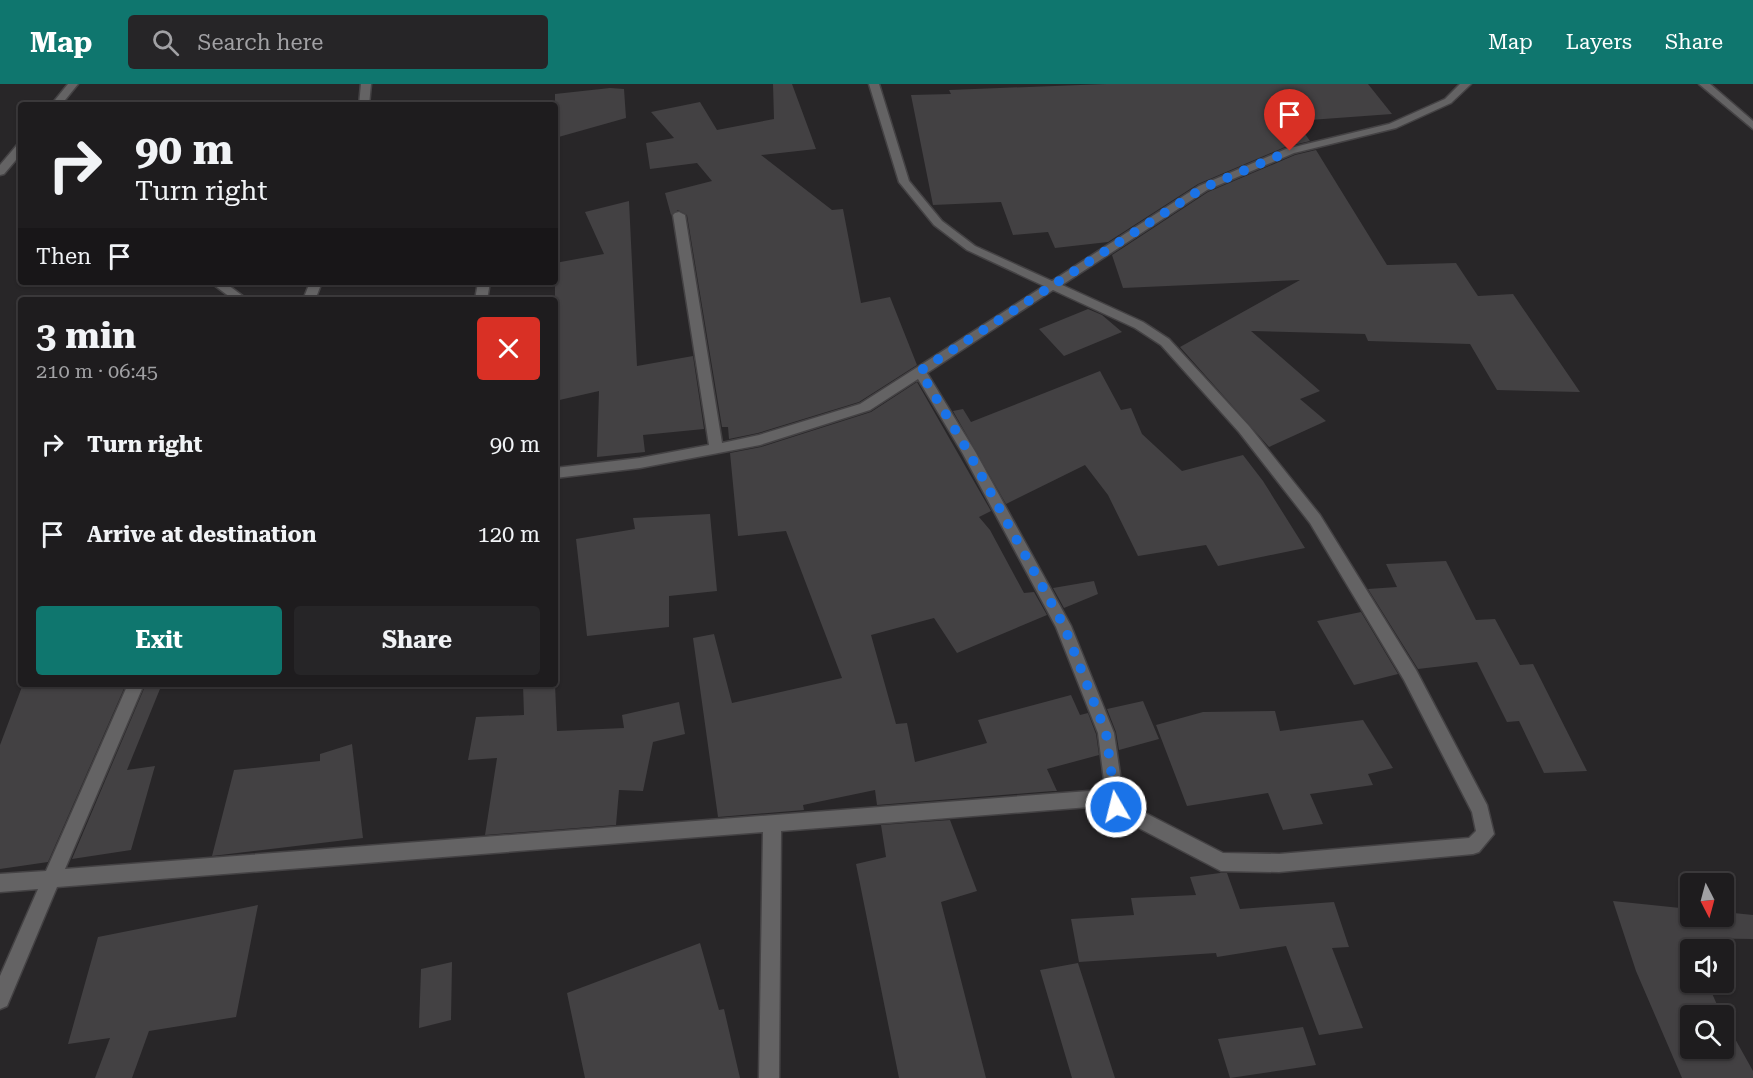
<!DOCTYPE html>
<html lang="en">
<head>
<meta charset="utf-8">
<style>
	:root { --surface:#1e1c1e; --page:#262527; --text:#f1f3f6; --muted:#a1a1a4; --line:#3c3a3c; --accent:#0f766e }
	body { margin:0; font-family:"Roboto Serif",serif; background:var(--page); color:var(--text); height:100vh; display:flex; flex-direction:column; font-size:22px; white-space:nowrap }
	* { box-sizing:border-box; margin:0 }
	p { font-size:20px; color:var(--muted) }
	.icon { flex:none; width:33px; height:33px; fill:none; stroke:currentColor; stroke-width:2; stroke-linecap:round; stroke-linejoin:round }
	.map { position:relative; flex:1; overflow:hidden }
	.side { position:absolute; left:18px; top:213px; width:540px; height:390px; display:flex; flex-direction:column; background:var(--surface); border-radius:6px; box-shadow:0 2px 4px #0004,0 0 0 2px var(--line) }
	.side>* { flex:none }
	.banner { position:absolute; left:18px; top:18px; width:540px; height:183px; border-radius:6px; box-shadow:0 2px 4px #0004,0 0 0 2px var(--line); background:#1e1c1e; color:var(--text); overflow:hidden }
	.needle { width:39px; rotate:174deg }
	.buttons { position:absolute; left:1680px; top:789px; display:grid; gap:12px }
	.buttons a { display:grid; place-items:center; width:54px; height:54px; border-radius:6px; background:var(--surface); box-shadow:0 2px 4px #0004,0 0 0 2px var(--line); font-size:30px }
	.pin { position:absolute; display:grid; place-items:center; width:51px; height:51px; color:#fff; margin:-62px -26px; border-radius:50% 50% 50% 0; rotate:-45deg; box-shadow:0 0 6px #0007 }
	.pin .icon { rotate:45deg }
	.me { position:absolute; width:66px; margin:-33px; rotate:352deg; stroke-linejoin:round; filter:drop-shadow(0 0 4px #0008) }
	.turn { display:flex; align-items:center; gap:21px; height:126px; padding:0 18px; font-size:27px }
	.turn .icon { width:78px; height:78px; stroke-width:2.5 }
	.turn b { display:block; font-size:42px; line-height:51px }
	.then { display:flex; align-items:center; height:57px; padding:0 18px; background:#0003; gap:12px; font-size:22px }
	.round { display:grid; place-items:center; flex:none; width:63px; height:63px; border-radius:6px; background:var(--page) }
	.headline { display:flex; align-items:center; justify-content:space-between; height:102px; padding:0 18px }
	h1 { font-size:36px; font-weight:700; line-height:45px }
	.cta { display:flex; gap:12px; margin-top:auto; padding:12px 18px }
	.cta a { flex:1; height:69px; border-radius:6px; background:var(--accent); color:#fff; font-size:24px; font-weight:700; line-height:69px; text-align:center }
	.cta a+a { background:var(--page); color:var(--text) }
	ul { padding:0; list-style:none }
	li { display:flex; align-items:center; gap:18px; height:90px; padding:0 18px }
	li div { flex:1 }
	li b { display:block; font-size:22px }
	li em { font-style:normal }
	header { display:flex; align-items:center; gap:36px; box-sizing:border-box; height:84px; padding:0 30px; background:var(--accent); color:#fff }
	header strong { font-size:28px }
	nav { display:flex; gap:33px; margin-inline-start:auto; font-size:21px }
	.search { width:420px; height:54px; background:var(--page); display:flex; align-items:center; gap:15px; box-sizing:border-box; padding:0 21px; border-radius:6px; color:var(--muted); font-size:22px }
	.map>svg:first-child { display:block }
	.building { fill:#434143 }
	.lines { fill:none; stroke-linecap:round; stroke-linejoin:round }
	.street-casing { stroke:#444244; stroke-width:3 }
	.street { fill:#646364; fill-rule:evenodd }
	.route { stroke:#1a73e8; stroke-width:10; stroke-dasharray:0 18 }
</style>
</head>
<body>
<header>
<strong>Map</strong>
<div class="search"><svg class="icon" aria-label="search" viewBox="0 0 24 24"><circle cx="10" cy="10" r="6"/><path d="M15 15l6 6"/></svg>Search here</div>
<nav><a>Map</a><a>Layers</a><a>Share</a></nav>
</header>
<div class="map">
<svg width="1753" height="994" viewBox="0 0 1753 994">
	<rect width="100%" height="100%" fill="#282628"/>
	<path class="building" d="M 773,0 L 792,0 L 816,65 L 761,71 L 832,126 L 843,125 L 861,219 L 890,213 L 917,281 L 859,318 L 758,349 L 729,355 L 728,343 L 722,343 L 687,131 L 678,126 L 671,131 L 665,109 L 712,97 L 697,79 L 650,85 L 646,59 L 674,54 L 651,28 L 700,18 L 717,46 L 774,35 Z
		M 1106,0 L 1368,0 L 1392,30 L 1296,37 L 1310,57 L 1285,63 L 1198,100 L 1108,158 L 1055,164 L 1048,148 L 1013,151 L 1001,118 L 933,121 L 911,11 L 951,10 L 949,6 Z
		M 610,4 L 624,5 L 626,34 L 555,54 L 555,10 Z
		M 1316,66 L 1387,181 L 1456,179 L 1478,212 L 1513,210 L 1580,308 L 1497,306 L 1470,260 L 1368,257 L 1365,250 L 1251,247 L 1320,307 L 1300,315 L 1326,337 L 1269,363 L 1180,263 L 1300,196 L 1123,204 L 1112,171 L 1208,108 L 1295,71 Z
		M 629,117 L 637,282 L 693,272 L 704,345 L 643,351 L 645,368 L 597,373 L 599,307 L 555,317 L 555,179 L 604,170 L 585,128 Z
		M 1088,225 L 1102,231 L 1122,248 L 1064,272 L 1039,245 Z
		M 1100,287 L 1121,326 L 1131,324 L 1142,350 L 1182,387 L 1243,371 L 1263,397 L 1305,464 L 1218,482 L 1206,461 L 1138,472 L 1108,411 L 1085,381 L 1006,420 L 953,327 L 963,325 L 971,338 Z
		M 917,298 L 991,427 L 979,433 L 990,446 L 1024,509 L 1034,508 L 1047,531 L 957,569 L 934,534 L 871,551 L 896,640 L 907,639 L 915,678 L 987,659 L 978,636 L 1071,611 L 1080,631 L 1088,629 L 1096,650 L 1099,671 L 1047,685 L 1057,707 L 1053,707 L 877,721 L 875,706 L 803,721 L 804,726 L 718,733 L 693,554 L 714,550 L 732,619 L 842,594 L 786,447 L 738,452 L 730,369 L 761,363 L 871,328 Z
		M 710,430 L 717,507 L 669,512 L 669,543 L 587,552 L 576,455 L 635,445 L 633,434 Z
		M 1446,477 L 1476,536 L 1495,535 L 1520,581 L 1533,580 L 1587,687 L 1544,689 L 1519,637 L 1507,638 L 1477,578 L 1418,585 L 1368,505 L 1397,503 L 1386,480 Z
		M 1094,497 L 1098,510 L 1064,524 L 1053,504 Z
		M 1361,528 L 1398,590 L 1354,601 L 1317,537 Z
		M 23,600 L 126,600 L 48,778 L 0,785 L 0,661 Z
		M 146,600 L 162,600 L 127,686 L 155,682 L 131,766 L 72,775 Z
		M 523,600 L 555,600 L 557,647 L 624,644 L 622,631 L 679,618 L 685,650 L 653,658 L 643,707 L 619,706 L 616,741 L 485,751 L 497,674 L 468,676 L 476,633 L 524,631 Z
		M 1143,617 L 1159,655 L 1119,666 L 1116,648 L 1107,625 Z
		M 1275,627 L 1280,647 L 1363,636 L 1393,684 L 1368,690 L 1373,701 L 1310,710 L 1323,740 L 1283,746 L 1268,709 L 1187,722 L 1156,641 L 1203,628 Z
		M 352,660 L 363,754 L 212,772 L 234,686 L 320,677 L 320,670 Z
		M 950,736 L 977,807 L 941,818 L 986,994 L 899,994 L 856,780 L 886,773 L 881,741 Z
		M 1220,789 L 1227,789 L 1240,825 L 1334,818 L 1349,863 L 1332,864 L 1363,944 L 1319,951 L 1286,862 L 1217,873 L 1216,869 L 1079,878 L 1071,835 L 1134,831 L 1131,814 L 1196,811 L 1190,793 Z
		M 1613,817 L 1690,825 L 1690,832 L 1724,832 L 1724,828 L 1753,831 L 1753,855 L 1686,854 L 1691,866 L 1690,898 L 1707,898 L 1722,932 L 1690,932 L 1690,964 L 1724,964 L 1724,935 L 1753,987 L 1753,994 L 1682,994 L 1636,887 Z
		M 258,821 L 236,933 L 149,947 L 132,994 L 95,994 L 110,954 L 68,960 L 98,853 Z
		M 700,859 L 719,926 L 724,925 L 740,994 L 585,994 L 567,909 Z
		M 452,878 L 451,936 L 419,944 L 421,885 Z
		M 1078,879 L 1115,994 L 1072,994 L 1040,886 Z
		M 1303,943 L 1316,981 L 1230,994 L 1218,955 Z"/>
	<g class="lines">
		<g class="street-casing">
			<path id="street" d="M 68,0 L 78,0 L 61,21 L 51,21 Z
				M 361,0 L 371,0 L 369,21 L 359,21 Z
				M 869,0 L 879,0 L 909,97 L 942,137 L 975,162 L 1052,197 L 1199,102 L 1286,65 L 1389,40 L 1445,15 L 1460,0 L 1471,0 L 1451,19 L 1396,44 L 1294,69 L 1207,106 L 1062,201 L 1143,238 L 1169,255 L 1249,342 L 1320,431 L 1416,586 L 1487,721 L 1494,750 L 1479,768 L 1473,770 L 1279,788 L 1221,787 L 1112,730 L 1089,723 L 781,747 L 779,994 L 759,994 L 763,748 L 57,803 L 7,922 L 0,925 L 0,892 L 38,805 L 0,808 L 0,790 L 46,787 L 128,600 L 144,600 L 65,785 L 1089,707 L 1106,712 L 1098,649 L 1056,543 L 963,370 L 918,295 L 870,326 L 760,361 L 640,384 L 555,394 L 555,384 L 640,374 L 709,361 L 673,131 L 675,129 L 679,128 L 685,131 L 722,359 L 759,351 L 860,320 L 1044,202 L 967,166 L 934,141 L 899,98 ZM 1053,206 L 1135,244 L 1161,261 L 1239,348 L 1310,439 L 1404,596 L 1472,728 L 1476,747 L 1469,754 L 1279,770 L 1223,769 L 1124,718 L 1114,649 L 1071,542 L 976,369 L 927,289 Z
				M 1699,0 L 1710,0 L 1753,37 L 1753,45 Z
				M 21,60 L 21,70 L 4,90 L 0,91 L 0,81 L 17,61 Z
				M 210,198 L 224,198 L 248,216 L 234,216 Z
				M 310,198 L 322,198 L 315,216 L 303,216 Z
				M 478,198 L 490,198 L 487,216 L 475,216 Z"/>
		</g>
		<use href="#street" class="street"/>
	</g>
	<g class="lines">
		<path class="route" d="M 1116,723 L 1106,649 L 1064,542 L 969,369 L 920,287 L 1203,104 L 1290,67"/>
	</g>
</svg>
<div class="buttons">
<a><svg class="needle" viewBox="-14 -14 28 28"><path d="M0-13l5 13h-10z" fill="#e53935"/><path d="M0 13l5-13h-10z" fill="#a1a1a4"/></svg></a>
<a><svg class="icon" aria-label="sound" viewBox="0 0 24 24"><path d="M4 9h4l5-4v14l-5-4H4zM17 9q2 3 0 6"/></svg></a>
<a><svg class="icon" aria-label="search" viewBox="0 0 24 24"><circle cx="10" cy="10" r="6"/><path d="M15 15l6 6"/></svg></a>
</div>
<div class="pin" style="left:1290px;top:67px;background:#d93025"><svg class="icon" aria-label="arrive" viewBox="0 0 24 24"><path d="M6 21V4h12l-3 4 3 4H6"/></svg></div>
<svg class="me" style="left:1116px;top:723px" viewBox="-20 -20 40 40"><circle r="17" fill="#1a73e8" stroke="#fff" stroke-width="3"/><path d="M0-11L8 9 0 5-8 9z" fill="#fff"/></svg>
<div class="banner">
<div class="turn"><svg class="icon" aria-label="right" viewBox="0 0 24 24"><path d="M7 20v-9h11M14 6l5 5-5 5"/></svg><div><b>90 m</b>Turn right</div></div>
<div class="then">Then<svg class="icon" aria-label="arrive" viewBox="0 0 24 24"><path d="M6 21V4h12l-3 4 3 4H6"/></svg></div>
</div>
<section class="side">
<div class="headline"><div><h1>3 min</h1><p>210 m · 06:45</p></div><a class="round" style="background:#d93025;color:#fff"><svg class="icon" aria-label="close" viewBox="0 0 24 24"><path d="M6 6l12 12M18 6L6 18"/></svg></a></div>
<ul>
<li><svg class="icon" aria-label="right" viewBox="0 0 24 24"><path d="M7 20v-9h11M14 6l5 5-5 5"/></svg><div><b>Turn right</b></div><em>90 m</em></li>
<li><svg class="icon" aria-label="arrive" viewBox="0 0 24 24"><path d="M6 21V4h12l-3 4 3 4H6"/></svg><div><b>Arrive at destination</b></div><em>120 m</em></li>
</ul>
<div class="cta"><a>Exit</a><a>Share</a></div>
</section>
</div>
</body>
</html>
